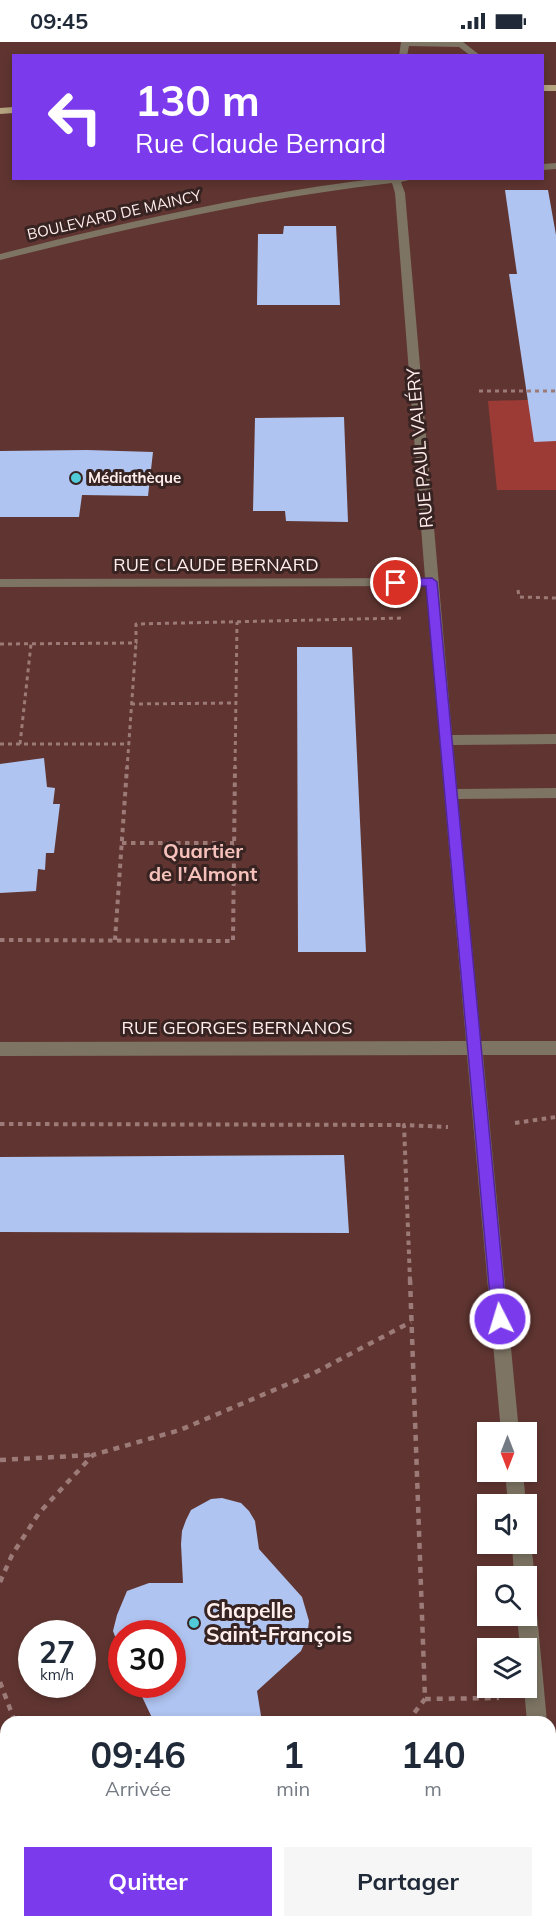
<!DOCTYPE html>
<html lang="fr">
<head>
<meta charset="utf-8">
<style>
	:root { --surface:#fff; --page:#f6f6f7; --text:#1f2937; --muted:#747a83; --accent:#7c3aed }
	body { margin:0; font-family:Mulish,sans-serif; background:var(--page); color:var(--text); height:100vh; display:flex; flex-direction:column; font-size:22px; white-space:nowrap }
	* { box-sizing:border-box; margin:0 }
	p { font-size:20px; color:var(--muted) }
	.icon { flex:none; width:33px; height:33px; fill:none; stroke:currentColor; stroke-width:2; stroke-linecap:round; stroke-linejoin:round }
	.map { position:relative; flex:1; overflow:hidden }
	.panel { position:absolute; left:0px; top:1674px; width:556px; height:212px; display:flex; flex-direction:column; background:var(--surface); border-radius:18px 18px 0 0; box-shadow:0 3px 9px #0003 }
	.panel>* { flex:none }
	.hud { position:absolute; left:12px; top:12px; width:532px; height:126px; border-radius:0px; box-shadow:0 3px 9px #0003; background:#7c3aed; color:#fff; overflow:hidden }
	.needle { width:39px; rotate:180deg }
	.buttons { position:absolute; left:477px; top:1380px; display:grid; gap:12px }
	.buttons a { display:grid; place-items:center; width:60px; height:60px; border-radius:0px; background:var(--surface); box-shadow:0 3px 9px #0003; font-size:30px }
	.speed { position:absolute; left:18px; top:1578px; display:flex; gap:12px; font-size:30px; font-weight:700; text-align:center }
	.speed>* { display:grid; place-content:center; width:78px; height:78px; border-radius:50%; background:var(--surface); box-shadow:0 3px 9px #0003; line-height:1 }
	.speed small { font-size:15px; font-weight:400 }
	.speed .limit { border:9px solid #d22; background:#fff; color:#111 }
	.pin { position:absolute; display:grid; place-items:center; width:51px; height:51px; color:#fff; margin:-26px; border:3px solid #fff; border-radius:50%; box-shadow:0 2px 6px #0007 }
	.me { position:absolute; width:66px; margin:-33px; rotate:355deg; stroke-linejoin:round; filter:drop-shadow(0 0 4px #0008) }
	.turn { display:flex; align-items:center; gap:21px; height:126px; padding:0 24px; font-size:27px }
	.turn .icon { width:78px; height:78px; stroke-width:2.5 }
	.turn b { display:block; font-size:42px; line-height:51px }
	.eta { display:flex; justify-content:space-evenly; align-items:center; height:102px; text-align:center }
	.eta b { font-size:36px; font-weight:700; line-height:42px }
	.button { display:flex; gap:12px; margin-top:auto; padding:12px 24px }
	.button a { flex:1; height:69px; border-radius:0px; background:var(--accent); color:#fff; font-size:24px; font-weight:700; line-height:69px; text-align:center }
	.button a+a { background:var(--page); color:var(--text) }
	.status { display:flex; justify-content:space-between; align-items:center; height:42px; padding:0 30px; background:var(--surface); direction:ltr }
	.status svg { height:16px; fill:currentColor }
	.map>svg:first-child { display:block }
	.green { fill:#9c3b36 }
	.building { fill:#afc4f0 }
	.lines { fill:none; stroke-linecap:round; stroke-linejoin:round }
	.path-far2 { stroke:#9c7a77; stroke-width:3; stroke-dasharray:4 4; stroke-linecap:butt }
	.path-far1 { stroke:#9c7a77; stroke-width:4; stroke-dasharray:4.5 4.5; stroke-linecap:butt }
	.path { stroke:#9c7a77; stroke-width:4.5; stroke-dasharray:6 6; stroke-linecap:butt }
	.minor { fill:#7d7463; fill-rule:evenodd }
	.major { fill:#b5a480; fill-rule:evenodd }
	.route { fill:#7c3aed; stroke:#51269a; stroke-width:1.5 }
	.poi-dot { fill:#52cbd9; stroke:#372321; stroke-width:2 }
	.labels { text-anchor:middle; stroke-width:6; stroke-linejoin:round; paint-order:stroke }
	.far-street-label { font-size:15px; fill:#ffeeec; stroke:#372321 }
	.far-poi-label { font-size:15px; font-weight:bold; fill:#ffeeec; stroke:#372321; text-anchor:start }
	.street-label { font-size:18px; fill:#ffeeec; stroke:#372321 }
	.neighbourhood-label { font-size:20px; font-weight:bold; fill:#f6c1bb; stroke:#372321 }
	.near-poi-label { font-size:21px; font-weight:bold; fill:#ffeeec; stroke:#372321; text-anchor:start }
</style>
</head>
<body>
<div class="status"><b>09:45</b><svg viewBox="0 0 49 12"><path d="M0 12V9h3v3zM5 12V6h3v6zM10 12V3h3v9zM15 12V0h3v12zM26 1h20v11H26zM47 4h2v5h-2z"/></svg></div>
<div class="map">
<svg width="556" height="1885" viewBox="0 0 556 1885">
	<rect width="100%" height="100%" fill="#603531"/>
	<path class="green" d="M 556,357 L 556,448 L 497,448 L 488,359 Z"/>
	<path class="building" d="M 505,148 L 548,148 L 556,193 L 556,399 L 534,400 L 509,232 L 517,232 Z
		M 284,184 L 336,184 L 340,263 L 257,263 L 258,192 L 283,192 Z
		M 344,375 L 348,480 L 286,479 L 285,469 L 253,469 L 255,376 Z
		M 87,408 L 153,410 L 148,454 L 82,453 L 79,475 L 0,475 L 0,409 Z
		M 297,605 L 352,605 L 366,910 L 298,910 Z
		M 44,716 L 47,745 L 55,746 L 53,762 L 60,762 L 54,811 L 46,811 L 45,828 L 38,827 L 36,849 L 0,851 L 0,722 Z
		M 344,1113 L 349,1191 L 0,1190 L 0,1115 Z
		M 222,1456 L 241,1461 L 249,1469 L 255,1479 L 259,1507 L 302,1555 L 309,1579 L 307,1595 L 301,1609 L 257,1649 L 262,1680 L 154,1680 L 136,1642 L 172,1642 L 172,1592 L 122,1592 L 122,1613 L 113,1589 L 117,1573 L 127,1549 L 149,1541 L 183,1541 L 181,1502 L 182,1489 L 186,1478 L 191,1468 L 211,1457 Z"/>
	<g class="lines">
		<path class="path-far2" d="M 479,349 L 556,349
			M 518,548 L 519,555 L 556,556
			M 0,602 L 136,601 L 136,582 L 404,576
			M 131,662 L 236,661
			M 0,702 L 129,702
			M 20,702 L 31,602
			M 127,727 L 136,601
			M 235,727 L 237,580"/>
		<path class="path-far1" d="M 122,801 L 234,801
			M 0,898 L 233,899 L 235,725
			M 115,898 L 127,725
			M 515,1081 L 556,1075
			M 0,1082 L 404,1083
			M 410,1239 L 404,1083 L 448,1085"/>
		<path class="path" d="M 410,1237 L 425,1657 L 499,1656
			M 0,1418 L 92,1413
			M 0,1540 L 12,1513 L 39,1471 L 93,1413 L 180,1388 L 314,1331 L 411,1280
			M 0,1640 L 15,1680
			M 407,1680 L 425,1657"/>
		<path class="minor" d="M 401,0 L 463,0 L 481,14 L 471,14 L 459,5 L 409,4 L 407,14 L 399,14 Z
			M 556,121 L 556,127 L 543,128 L 543,122 Z
			M 382,136 L 417,136 L 401,140 L 405,151 L 452,693 L 556,692 L 556,702 L 453,703 L 457,747 L 556,746 L 556,756 L 458,757 L 481,999 L 556,999 L 556,1013 L 483,1013 L 519,1390 L 501,1390 L 467,1013 L 0,1014 L 0,1000 L 466,999 L 426,544 L 0,545 L 0,537 L 425,536 L 395,151 L 392,141 C 259,156 129,186 0,218 L 0,212 C 126,180 253,151 382,136 Z
			M 505,1430 L 523,1430 L 526,1462 L 508,1462 Z
			M 526,1495 C 533,1505 536,1529 531,1541 L 526,1543 L 526,1534 L 514,1534 L 512,1502 L 526,1502 Z
			M 526,1552 L 533,1554 L 536,1561 L 547,1680 L 527,1680 L 524,1646 L 526,1646 L 526,1606 L 520,1606 L 517,1574 L 526,1574 Z
			M 556,1691 L 556,1711 L 550,1712 L 550,1692 Z
			M 0,1773 L 6,1773 L 6,1793 L 0,1793 Z
			M 550,1836 L 556,1838 L 556,1885 L 543,1885 L 543,1880 L 550,1880 Z"/>
		<path class="major" d="M 543,43 L 556,43 L 556,49 L 543,49 Z
			M 14,65 L 14,71 L 0,72 L 0,66 Z"/>
	</g>
	<path class="route" d="M 432,536 L 437,540 L 507,1277 L 505,1283 L 500,1285 L 494,1283 L 492,1277 L 426,544 L 396,545 L 390,541 L 396,537 Z"/>
	<g class="poi-dot">
		<circle cx="76" cy="436" r="6"/>
		<circle cx="194" cy="1581" r="6"/>
	</g>
	<g class="labels">
		<g class="far-street-label">
			<text transform="translate(114 173) rotate(-13)" y="5">BOULEVARD DE MAINCY</text>
		</g>
		<g class="far-poi-label">
			<text x="88" y="441">Médiathèque</text>
		</g>
		<g class="street-label">
			<text transform="translate(420 406) rotate(-95)" y="6">RUE PAUL VALÉRY</text>
			<text x="216" y="529">RUE CLAUDE BERNARD</text>
			<text x="237" y="992">RUE GEORGES BERNANOS</text>
		</g>
		<g class="neighbourhood-label">
			<text x="203" y="816">Quartier<tspan x="203" dy="23">de l'Almont</tspan></text>
		</g>
		<g class="near-poi-label">
			<text x="206" y="1576">Chapelle<tspan x="206" dy="24">Saint-François</tspan></text>
		</g>
	</g>
</svg>
<div class="buttons">
<a><svg class="needle" viewBox="-14 -14 28 28"><path d="M0-13l5 13h-10z" fill="#e53935"/><path d="M0 13l5-13h-10z" fill="#747a83"/></svg></a>
<a><svg class="icon" aria-label="sound" viewBox="0 0 24 24"><path d="M4 9h4l5-4v14l-5-4H4zM17 9q2 3 0 6"/></svg></a>
<a><svg class="icon" aria-label="search" viewBox="0 0 24 24"><circle cx="10" cy="10" r="6"/><path d="M15 15l6 6"/></svg></a>
<a><svg class="icon" aria-label="layers" viewBox="0 0 24 24"><path d="M12 4l9 5-9 5-9-5zM3 14l9 5 9-5"/></svg></a>
</div>
<div class="speed"><div>27<small>km/h</small></div><div class="limit">30</div></div>
<div class="pin" style="left:396px;top:541px;background:#d93025"><svg class="icon" aria-label="arrive" viewBox="0 0 24 24"><path d="M6 21V4h12l-3 4 3 4H6"/></svg></div>
<svg class="me" style="left:500px;top:1277px" viewBox="-20 -20 40 40"><circle r="17" fill="#7c3aed" stroke="#fff" stroke-width="3"/><path d="M0-11L8 9 0 5-8 9z" fill="#fff"/></svg>
<div class="hud">
<div class="turn"><svg class="icon" aria-label="left" viewBox="0 0 24 24"><path d="M17 20v-9H6M10 6l-5 5 5 5"/></svg><div><b>130 m</b>Rue Claude Bernard</div></div>
</div>
<section class="panel">
<div class="eta">
<div><b>09:46</b><p>Arrivée</p></div>
<div><b>1</b><p>min</p></div>
<div><b>140</b><p>m</p></div>
</div>
<div class="button"><a>Quitter</a><a>Partager</a></div>
</section>
</div>
</body>
</html>
